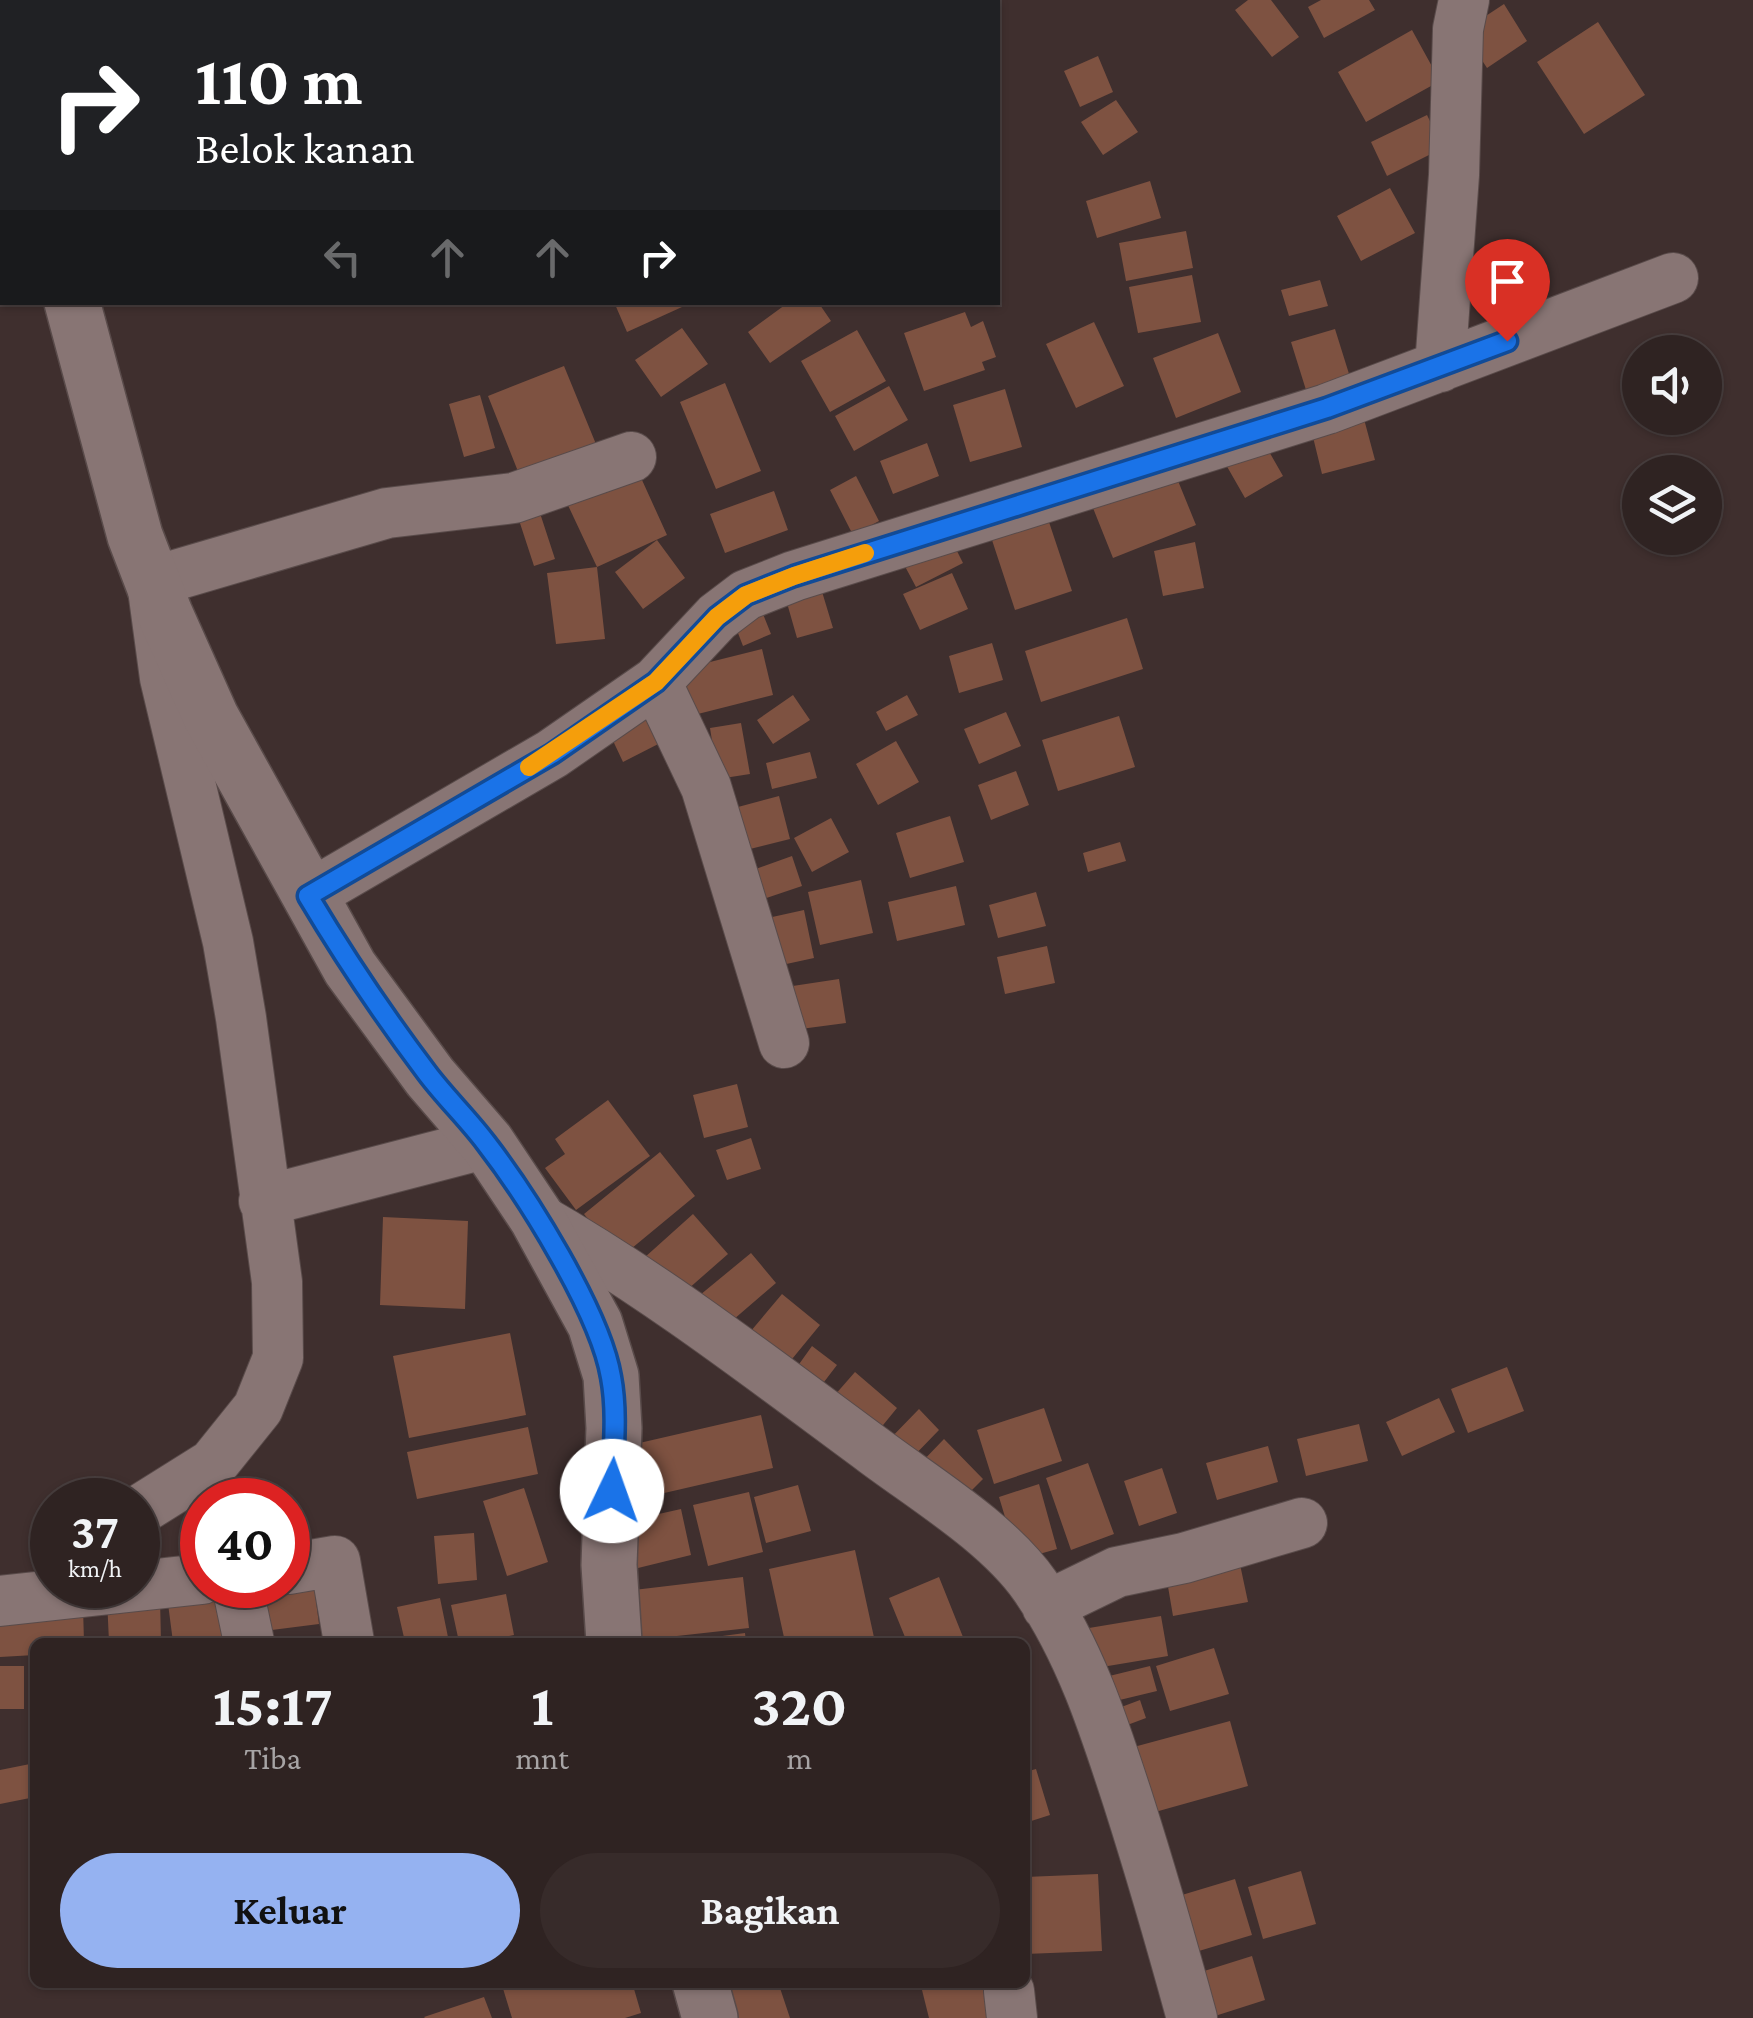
<!DOCTYPE html>
<html lang="id">
<head>
<meta charset="utf-8">
<style>
	:root { --surface:#2f2322; --page:#372b2a; --text:#f1f3f6; --muted:#a7a4a5; --line:#4a4040; --accent:#95b2f1 }
	body { margin:0; font-family:"Crimson Pro",serif; background:var(--page); color:var(--text); height:100vh; display:flex; flex-direction:column; font-size:38px; white-space:nowrap }
	* { box-sizing:border-box; margin:0 }
	p { font-size:32px; color:var(--muted) }
	.icon { flex:none; width:55px; height:55px; fill:none; stroke:currentColor; stroke-width:2; stroke-linecap:round; stroke-linejoin:round }
	.map { position:relative; flex:1; overflow:hidden }
	.details { position:absolute; left:30px; top:1638px; width:1000px; height:350px; display:flex; flex-direction:column; background:var(--surface); border-radius:15px; box-shadow:0 2px 8px #0004,0 0 0 2px var(--line) }
	.details>* { flex:none }
	.guide { position:absolute; left:0px; top:0px; width:1000px; height:305px; box-shadow:0 2px 8px #0004,0 0 0 2px var(--line); background:#202124; color:#fff; overflow:hidden }
	.fabs { position:absolute; left:1622px; top:335px; display:grid; gap:20px }
	.fabs a { display:grid; place-items:center; width:100px; height:100px; border-radius:50%; background:var(--surface); box-shadow:0 2px 8px #0004,0 0 0 2px var(--line); font-size:50px }
	.speed { position:absolute; left:30px; top:1478px; display:flex; gap:20px; font-size:50px; font-weight:700; text-align:center }
	.speed>* { display:grid; place-content:center; width:130px; height:130px; border-radius:50%; background:var(--surface); box-shadow:0 2px 8px #0004,0 0 0 2px var(--line); line-height:1 }
	.speed small { font-size:25px; font-weight:400 }
	.speed .limit { border:15px solid #d22; background:#fff; color:#111 }
	.pin { position:absolute; display:grid; place-items:center; width:85px; height:85px; color:#fff; margin:-102px -42px; border-radius:50% 50% 50% 0; rotate:-45deg; box-shadow:0 0 10px #0007 }
	.pin .icon { rotate:45deg }
	.me { position:absolute; width:110px; margin:-55px; rotate:3deg; stroke-linejoin:round; filter:drop-shadow(0 0 8px #0008) }
	.turn { display:flex; align-items:center; gap:35px; height:210px; padding:0 30px; font-size:45px }
	.turn .icon { width:130px; height:130px; stroke-width:2.5 }
	.turn b { display:block; font-size:70px; line-height:85px }
	.lanes { display:flex; align-items:center; height:95px; padding:0 30px; background:#0003; justify-content:center; gap:50px; direction:ltr }
	.lanes .off { opacity:.35 }
	.eta { display:flex; justify-content:space-evenly; align-items:center; height:170px; text-align:center }
	.eta b { font-size:60px; font-weight:700; line-height:70px }
	.action { display:flex; gap:20px; margin-top:auto; padding:20px 30px }
	.action a { flex:1; height:115px; border-radius:60px; background:var(--accent); color:#111; font-size:40px; font-weight:700; line-height:115px; text-align:center }
	.action a+a { background:var(--page); color:var(--text) }
	.map>svg:first-child { display:block }
	.building { fill:#7e5241 }
	.lines { fill:none; stroke-linecap:round; stroke-linejoin:round }
	.street-casing { stroke:#594b4a; stroke-width:52 }
	.secondary-casing { stroke:#594b4a; stroke-width:58 }
	.street { stroke:#887574; stroke-width:50 }
	.secondary { stroke:#887574; stroke-width:55 }
	.route-casing { stroke:#114b97; stroke-width:25 }
	.route { stroke:#1a73e8; stroke-width:18 }
	.slow { stroke:#f59e0b; stroke-width:18 }
</style>
</head>
<body>
<div class="map">
<svg width="1753" height="2018" viewBox="0 0 1753 2018">
	<rect width="100%" height="100%" fill="#3f2f2e"/>
	<path class="building" d="M 1248,0 L 1271,0 L 1299,37 L 1272,57 L 1235,10 Z
		M 1321,0 L 1369,0 L 1375,10 L 1324,38 L 1308,7 Z
		M 1504,4 L 1527,41 L 1487,68 L 1463,31 Z
		M 1598,22 L 1645,95 L 1584,134 L 1537,62 Z
		M 1412,30 L 1440,81 L 1366,122 L 1338,72 Z
		M 1098,56 L 1113,92 L 1080,107 L 1064,71 Z
		M 1116,100 L 1138,132 L 1103,155 L 1081,122 Z
		M 1427,115 L 1443,148 L 1387,176 L 1371,142 Z
		M 1150,181 L 1161,218 L 1097,238 L 1086,201 Z
		M 1390,188 L 1415,233 L 1361,261 L 1337,216 Z
		M 1186,231 L 1193,268 L 1126,281 L 1119,243 Z
		M 1192,275 L 1201,322 L 1138,333 L 1129,287 Z
		M 1320,280 L 1328,306 L 1289,316 L 1281,290 Z
		M 614,302 L 680,302 L 682,307 L 627,332 Z
		M 789,302 L 818,302 L 831,321 L 770,363 L 748,332 Z
		M 965,312 L 971,327 L 983,321 L 996,357 L 982,362 L 985,370 L 924,391 L 904,333 Z
		M 1094,322 L 1124,386 L 1076,408 L 1046,344 Z
		M 682,328 L 708,364 L 661,397 L 635,360 Z
		M 1335,329 L 1350,377 L 1306,390 L 1291,342 Z
		M 857,330 L 886,381 L 830,412 L 801,361 Z
		M 1218,333 L 1241,392 L 1176,418 L 1153,358 Z
		M 564,366 L 598,449 L 521,479 L 488,396 Z
		M 725,383 L 761,471 L 716,489 L 680,402 Z
		M 889,386 L 908,420 L 854,451 L 835,416 Z
		M 1005,389 L 1022,447 L 970,462 L 953,405 Z
		M 480,395 L 495,448 L 464,457 L 449,404 Z
		M 1364,419 L 1375,460 L 1322,474 L 1312,433 Z
		M 1259,434 L 1283,476 L 1245,498 L 1221,456 Z
		M 927,443 L 939,476 L 893,494 L 880,461 Z
		M 637,469 L 667,535 L 597,567 L 605,639 L 556,644 L 547,573 L 597,567 L 566,501 Z
		M 1174,471 L 1196,525 L 1113,558 L 1091,503 Z
		M 856,476 L 879,521 L 853,535 L 830,490 Z
		M 774,491 L 788,530 L 725,553 L 710,514 Z
		M 538,507 L 555,559 L 534,566 L 517,514 Z
		M 1047,516 L 1072,591 L 1015,610 L 990,534 Z
		M 948,533 L 963,563 L 916,587 L 900,557 Z
		M 657,540 L 685,578 L 643,609 L 615,572 Z
		M 1195,542 L 1204,588 L 1163,596 L 1154,551 Z
		M 952,573 L 968,609 L 920,630 L 903,594 Z
		M 820,585 L 833,628 L 797,638 L 785,596 Z
		M 759,604 L 771,634 L 743,646 L 731,615 Z
		M 1127,618 L 1143,669 L 1041,702 L 1025,651 Z
		M 992,643 L 1003,680 L 959,693 L 949,656 Z
		M 762,649 L 773,695 L 686,717 L 674,671 Z
		M 793,695 L 810,720 L 773,744 L 757,720 Z
		M 907,695 L 918,715 L 886,731 L 876,712 Z
		M 653,704 L 670,738 L 623,762 L 607,728 Z
		M 1006,712 L 1021,746 L 979,764 L 964,729 Z
		M 1119,716 L 1135,767 L 1058,791 L 1042,740 Z
		M 741,723 L 750,774 L 718,779 L 710,728 Z
		M 896,741 L 919,782 L 878,805 L 856,764 Z
		M 810,752 L 817,778 L 772,789 L 766,763 Z
		M 1016,771 L 1029,805 L 991,820 L 978,785 Z
		M 779,796 L 790,839 L 750,849 L 738,807 Z
		M 950,816 L 964,862 L 910,878 L 896,833 Z
		M 831,818 L 849,852 L 812,872 L 794,838 Z
		M 1120,842 L 1126,861 L 1088,872 L 1083,853 Z
		M 792,856 L 802,886 L 752,903 L 742,874 Z
		M 861,880 L 873,933 L 820,945 L 808,892 Z
		M 956,886 L 965,925 L 897,941 L 888,902 Z
		M 1036,892 L 1046,926 L 998,938 L 989,905 Z
		M 804,910 L 814,958 L 768,968 L 758,920 Z
		M 1047,946 L 1055,983 L 1005,994 L 997,957 Z
		M 839,979 L 846,1023 L 793,1030 L 786,987 Z
		M 737,1084 L 748,1127 L 704,1138 L 693,1095 Z
		M 608,1100 L 650,1156 L 576,1210 L 545,1168 L 565,1154 L 555,1139 Z
		M 751,1138 L 761,1169 L 727,1180 L 716,1150 Z
		M 660,1152 L 695,1196 L 620,1258 L 584,1214 Z
		M 693,1214 L 728,1254 L 679,1297 L 644,1258 Z
		M 383,1217 L 468,1221 L 465,1309 L 380,1305 Z
		M 751,1253 L 776,1283 L 726,1326 L 700,1295 Z
		M 782,1294 L 820,1325 L 783,1370 L 745,1338 Z
		M 510,1333 L 526,1415 L 409,1438 L 393,1356 Z
		M 812,1346 L 837,1365 L 811,1399 L 787,1381 Z
		M 1507,1367 L 1524,1411 L 1468,1433 L 1451,1389 Z
		M 855,1372 L 897,1408 L 870,1441 L 827,1404 Z
		M 1439,1398 L 1455,1432 L 1402,1456 L 1386,1422 Z
		M 1044,1408 L 1062,1461 L 994,1484 L 977,1430 Z
		M 919,1409 L 939,1430 L 906,1464 L 885,1444 Z
		M 761,1415 L 773,1468 L 647,1497 L 635,1444 Z
		M 1359,1424 L 1368,1461 L 1306,1476 L 1297,1439 Z
		M 528,1427 L 538,1474 L 417,1499 L 407,1452 Z
		M 944,1439 L 983,1479 L 955,1507 L 917,1467 Z
		M 1268,1446 L 1278,1482 L 1217,1500 L 1206,1463 Z
		M 1088,1463 L 1114,1534 L 1071,1550 L 1046,1478 Z
		M 1162,1468 L 1177,1513 L 1139,1526 L 1124,1481 Z
		M 1039,1484 L 1057,1549 L 1018,1560 L 999,1497 Z
		M 798,1485 L 811,1531 L 766,1543 L 754,1497 Z
		M 524,1488 L 548,1562 L 507,1576 L 483,1501 Z
		M 749,1492 L 763,1552 L 708,1566 L 693,1505 Z
		M 681,1509 L 691,1555 L 634,1569 L 623,1522 Z
		M 474,1533 L 477,1580 L 438,1584 L 434,1536 Z
		M 855,1550 L 875,1642 L 785,1642 L 769,1569 Z
		M 1238,1555 L 1248,1602 L 1173,1616 L 1165,1569 Z
		M 312,1571 L 319,1624 L 256,1632 L 250,1585 L 288,1585 Z
		M 743,1577 L 749,1628 L 623,1642 L 617,1592 Z
		M 939,1577 L 965,1642 L 907,1642 L 889,1598 Z
		M 230,1588 L 238,1642 L 173,1642 L 167,1596 Z
		M 506,1594 L 514,1635 L 478,1642 L 459,1642 L 451,1605 Z
		M 160,1598 L 161,1642 L 109,1642 L 107,1599 Z
		M 440,1598 L 449,1642 L 405,1642 L 397,1607 Z
		M 83,1607 L 84,1642 L 35,1642 L 35,1655 L 0,1657 L 0,1609 Z
		M 1161,1616 L 1168,1656 L 1090,1669 L 1083,1629 Z
		M 745,1633 L 746,1642 L 692,1642 L 692,1640 Z
		M 1214,1648 L 1229,1694 L 1170,1711 L 1156,1666 Z
		M 0,1666 L 24,1666 L 24,1709 L 0,1709 Z
		M 1150,1666 L 1157,1691 L 1103,1704 L 1097,1679 Z
		M 1140,1700 L 1146,1718 L 1114,1730 L 1108,1712 Z
		M 1230,1721 L 1248,1786 L 1148,1814 L 1130,1748 Z
		M 35,1763 L 35,1797 L 0,1804 L 0,1770 Z
		M 1036,1769 L 1050,1815 L 1025,1823 L 1025,1772 Z
		M 1301,1871 L 1316,1924 L 1263,1939 L 1248,1887 Z
		M 1098,1874 L 1102,1951 L 1025,1954 L 1025,1877 Z
		M 1235,1879 L 1252,1935 L 1179,1957 L 1162,1901 Z
		M 1252,1956 L 1265,2000 L 1215,2016 L 1201,1972 Z
		M 501,1982 L 632,1982 L 641,2013 L 625,2018 L 512,2018 Z
		M 722,1982 L 778,1982 L 790,2018 L 718,2018 Z
		M 937,1982 L 982,1982 L 990,2018 L 929,2018 L 921,1986 Z
		M 484,1997 L 492,2018 L 425,2018 L 424,2017 Z"/>
	<g class="lines">
		<g class="street-casing">
			<path id="street" d="M 1440,367 L 1454,175 L 1458,29 L 1464,0
				M 656,682 L 706,787 L 784,1043
				M 308,896 L 552,754 L 656,682 L 717,617 L 746,595 L 794,576 L 1327,409 L 1673,278
				M 264,1201 L 487,1143
				M 537,1218 C 656,1286 763,1369 873,1450 C 925,1489 998,1533 1035,1586 C 1080,1651 1104,1726 1128,1800 C 1151,1872 1172,1945 1192,2018
				M 138,1511 L 213,1464 L 258,1408 L 278,1358 L 277,1282 L 241,1018 L 228,942 L 165,678 L 152,582 L 387,513 L 514,498 L 631,457
				M 288,1569 L 335,1561 L 349,1642
				M 237,1585 L 249,1642
				M 0,1601 L 202,1579
				M 1047,1606 L 1117,1572 L 1184,1558 L 1302,1523
				M 1009,1991 L 1012,2018"/>
		</g>
		<g class="secondary-casing">
			<path id="secondary" d="M 0,46 L 2,49
				M 72,302 L 135,536 L 165,614 L 211,717 L 350,968 L 430,1077 L 487,1143 L 537,1218 L 595,1324 L 611,1376 L 614,1428 L 609,1565 L 614,1642
				M 700,1982 L 710,2018"/>
		</g>
		<use href="#street" class="street"/>
		<use href="#secondary" class="secondary"/>
	</g>
	<g class="lines">
		<g class="route-casing">
			<path id="route" d="M 612,1491 C 613,1454 618,1414 611,1377 C 600,1312 527,1196 486,1143 C 468,1119 445,1097 427,1073 C 384,1016 345,958 308,896 L 552,754 L 656,682 L 717,617 L 746,595 L 794,576 L 1327,408 L 1507,341"/>
		</g>
		<use href="#route" class="route"/>
		<path class="slow" d="M 529,767 L 656,682 L 717,617 L 746,595 L 794,576 L 865,553"/>
	</g>
</svg>
<div class="fabs">
<a><svg class="icon" aria-label="sound" viewBox="0 0 24 24"><path d="M4 9h4l5-4v14l-5-4H4zM17 9q2 3 0 6"/></svg></a>
<a><svg class="icon" aria-label="layers" viewBox="0 0 24 24"><path d="M12 4l9 5-9 5-9-5zM3 14l9 5 9-5"/></svg></a>
</div>
<div class="speed"><div>37<small>km/h</small></div><div class="limit">40</div></div>
<div class="pin" style="left:1507px;top:341px;background:#d93025"><svg class="icon" aria-label="arrive" viewBox="0 0 24 24"><path d="M6 21V4h12l-3 4 3 4H6"/></svg></div>
<svg class="me" style="left:612px;top:1491px" viewBox="-20 -20 40 40"><circle r="19" fill="#fff"/><path d="M0-13L10 11 0 6-10 11z" fill="#1a73e8"/></svg>
<div class="guide">
<div class="turn"><svg class="icon" aria-label="right" viewBox="0 0 24 24"><path d="M7 20v-9h11M14 6l5 5-5 5"/></svg><div><b>110 m</b>Belok kanan</div></div>
<div class="lanes"><svg class="icon off" aria-label="left" viewBox="0 0 24 24"><path d="M17 20v-9H6M10 6l-5 5 5 5"/></svg><svg class="icon off" aria-label="ahead" viewBox="0 0 24 24"><path d="M12 20V5M6 11l6-6 6 6"/></svg><svg class="icon off" aria-label="ahead" viewBox="0 0 24 24"><path d="M12 20V5M6 11l6-6 6 6"/></svg><svg class="icon" aria-label="right" viewBox="0 0 24 24"><path d="M7 20v-9h11M14 6l5 5-5 5"/></svg></div>
</div>
<section class="details">
<div class="eta">
<div><b>15:17</b><p>Tiba</p></div>
<div><b>1</b><p>mnt</p></div>
<div><b>320</b><p>m</p></div>
</div>
<div class="action"><a>Keluar</a><a>Bagikan</a></div>
</section>
</div>
</body>
</html>
